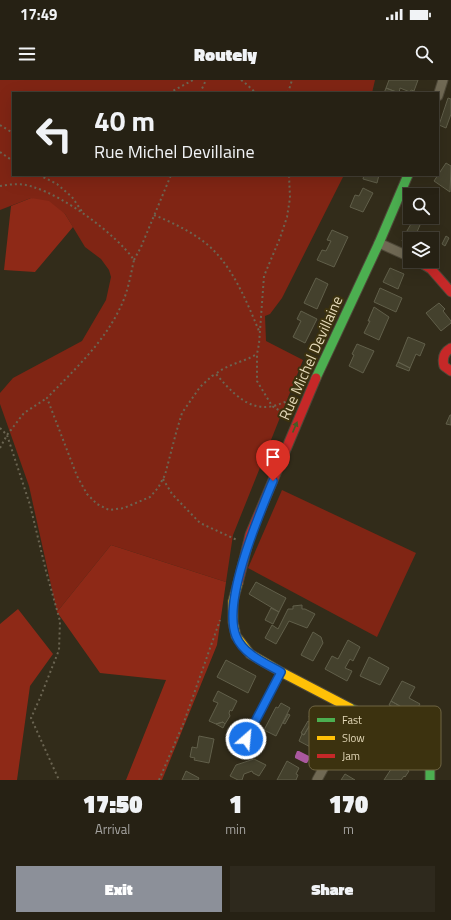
<!DOCTYPE html>
<html lang="en">
<head>
<meta charset="utf-8">
<style>
	:root { --surface:#262114; --page:#2e291d; --text:#f1f3f6; --muted:#a4a3a0; --line:#423e34; --accent:#8c9099 }
	body { margin:0; font-family:"Titillium Web",sans-serif; background:var(--page); color:var(--text); height:100vh; display:flex; flex-direction:column; font-size:15px; white-space:nowrap }
	* { box-sizing:border-box; margin:0 }
	p { font-size:13px; color:var(--muted) }
	.icon { flex:none; width:22px; height:22px; fill:none; stroke:currentColor; stroke-width:2; stroke-linecap:round; stroke-linejoin:round }
	.map { position:relative; height:700px; overflow:hidden }
	.panel { display:flex; flex-direction:column; background:var(--surface); flex:1 }
	.panel>* { flex:none }
	.banner { position:absolute; left:12px; top:12px; width:427px; height:84px; border-radius:0px; box-shadow:0 4px 16px #0002,0 0 0 1px var(--line); background:#262114; color:var(--text); overflow:hidden }
	.tools { position:absolute; left:403px; top:108px; display:grid; gap:8px }
	.tools a { display:grid; place-items:center; width:36px; height:36px; border-radius:0px; background:var(--surface); box-shadow:0 4px 16px #0002,0 0 0 1px var(--line); font-size:20px }
	.pin { position:absolute; display:grid; place-items:center; width:34px; height:34px; color:#fff; margin:-41px -17px; border-radius:50% 50% 50% 0; rotate:-45deg; box-shadow:0 0 4px #0007 }
	.pin .icon { rotate:45deg }
	.me { position:absolute; width:44px; margin:-22px; rotate:27deg; stroke-linejoin:round; filter:drop-shadow(0 0 3px #0008) }
	.turn { display:flex; align-items:center; gap:14px; height:84px; padding:0 16px; font-size:18px }
	.turn .icon { width:52px; height:52px; stroke-width:2.5 }
	.turn b { display:block; font-size:28px; line-height:34px }
	.eta { display:flex; justify-content:space-evenly; align-items:center; height:68px; text-align:center }
	.eta b { font-size:24px; font-weight:800; line-height:28px }
	.action { display:flex; gap:8px; margin-top:auto; padding:8px 16px }
	.action a { flex:1; height:46px; border-radius:0px; background:var(--accent); color:#fff; font-size:16px; font-weight:800; line-height:46px; text-align:center }
	.action a+a { background:var(--page); color:var(--text) }
	.status { display:flex; justify-content:space-between; align-items:center; height:28px; padding:0 20px; background:var(--surface); direction:ltr }
	.status svg { height:11px; fill:currentColor }
	header { display:flex; justify-content:space-between; align-items:center; height:52px; padding:0 16px; background:var(--surface); font-size:18px; font-weight:800 }
	.map>svg:first-child { display:block }
	.green { fill:#802514 }
	.forest { fill:#8e2917 }
	.water { fill:#aa589f }
	.building { fill:#44412d; stroke:#615f4a }
	.lines { fill:none; stroke-linecap:round; stroke-linejoin:round }
	.lane-casing { stroke:#4e4838; stroke-width:6 }
	.street-casing { stroke:#4e4838; stroke-width:11 }
	.fast-casing { stroke:#4e4838; stroke-width:11 }
	.slow-casing { stroke:#4e4838; stroke-width:11 }
	.jam-casing { stroke:#4e4838; stroke-width:11 }
	.path { stroke:#6b6552; stroke-width:2; stroke-dasharray:2 3; stroke-linecap:butt }
	.lane { stroke:#706954; stroke-width:4.5 }
	.street { stroke:#706954; stroke-width:9 }
	.fast { stroke:#4caf50; stroke-width:9 }
	.slow { stroke:#ffc107; stroke-width:9 }
	.jam { stroke:#c62828; stroke-width:9 }
	.oneway { fill:#425e26 }
	.route-casing { stroke:#114b97; stroke-width:10 }
	.route { stroke:#1a73e8; stroke-width:7 }
	.labels { text-anchor:middle; stroke-width:4; stroke-linejoin:round; paint-order:stroke }
	.street-label { font-size:15px; fill:#e4d9b9; stroke:#3c320f }
	.key { fill:#3c320f; stroke:#6e6442; stroke-width:1 }
	.key-label { font-size:11px; fill:#e4d9b9 }
</style>
</head>
<body>
<div class="status"><b>17:49</b><svg viewBox="0 0 49 12"><path d="M0 12V9h3v3zM5 12V6h3v6zM10 12V3h3v9zM15 12V0h3v12zM26 1h20v11H26zM47 4h2v5h-2z"/></svg></div>
<header><svg class="icon" aria-label="menu" viewBox="0 0 24 24"><path d="M4 6h16M4 12h16M4 18h16"/></svg>Routely<svg class="icon" aria-label="search" viewBox="0 0 24 24"><circle cx="10" cy="10" r="6"/><path d="M15 15l6 6"/></svg></header>
<div class="map">
<svg width="451" height="700" viewBox="0 0 451 700">
	<rect width="100%" height="100%" fill="#322c1a"/>
	<path class="green" d="M 0,0 L 375,0 L 372,13 L 13,13 L 13,95 L 344,95 L 282,218 L 270,234 L 265,236 L 266,261 L 303,280 L 233,455 L 226,502 L 111,465 L 57,532 L 29,406 L 0,324 L 0,313 L 13,298 L 82,261 L 106,220 L 111,197 L 109,190 L 101,179 L 85,167 L 65,134 L 31,118 L 0,130 Z
		M 282,410 L 416,473 L 377,557 L 248,488 Z"/>
	<path class="forest" d="M 31,118 L 49,121 L 65,134 L 73,147 L 35,192 L 4,190 L 11,126 Z
		M 111,465 L 226,502 L 217,565 L 162,700 L 126,700 L 166,600 L 100,593 L 57,532 Z
		M 18,529 L 53,574 L 30,606 L 17,700 L 0,700 L 0,544 Z"/>
	<path class="water" d="M 297,671 L 299,671 L 309,676 L 310,678 L 307,683 L 305,683 L 295,678 L 295,676 Z"/>
	<path class="building" d="M 389,0 L 418,0 L 414,11 L 411,10 L 410,12 L 400,8 L 399,13 L 386,8 Z
		M 386,8 L 399,13 L 384,13 Z
		M 448,18 L 451,19 L 451,34 L 446,48 L 439,45 Z
		M 446,83 L 451,86 L 450,112 L 434,101 Z
		M 364,95 L 379,95 L 377,103 L 363,99 Z
		M 363,108 L 373,113 L 363,132 L 350,127 L 355,115 L 359,116 Z
		M 412,142 L 420,145 L 417,152 L 431,159 L 410,159 L 410,161 L 403,158 Z
		M 332,150 L 348,157 L 334,187 L 317,180 L 322,170 L 326,171 L 331,161 L 327,160 Z
		M 446,156 L 449,158 L 445,166 L 442,164 Z
		M 403,158 L 410,161 L 410,165 L 402,161 Z
		M 390,188 L 404,194 L 398,209 L 383,202 Z
		M 316,198 L 328,204 L 317,229 L 304,223 Z
		M 380,208 L 402,218 L 396,232 L 374,222 Z
		M 439,223 L 445,229 L 443,231 L 451,241 L 451,243 L 441,251 L 426,233 Z
		M 374,227 L 389,237 L 379,260 L 364,253 L 370,241 L 368,241 Z
		M 301,231 L 317,239 L 305,263 L 293,257 L 301,241 L 297,239 Z
		M 408,257 L 425,264 L 420,276 L 416,274 L 410,288 L 398,282 Z
		M 357,264 L 374,271 L 363,293 L 349,286 L 354,275 L 352,274 Z
		M 398,282 L 410,288 L 409,291 L 396,286 Z
		M 450,335 L 451,335 L 451,345 L 446,344 Z
		M 256,502 L 286,518 L 279,532 L 249,514 Z
		M 302,525 L 302,529 L 305,529 L 315,534 L 307,548 L 289,541 L 276,564 L 265,558 L 272,545 L 278,549 L 288,529 L 293,529 L 293,526 Z
		M 271,528 L 279,532 L 273,544 L 265,540 Z
		M 313,552 L 321,557 L 323,563 L 313,581 L 301,575 Z
		M 348,560 L 360,567 L 353,581 L 350,579 L 345,588 L 352,591 L 347,601 L 325,589 L 332,576 L 338,579 Z
		M 369,577 L 389,588 L 380,605 L 360,596 Z
		M 226,580 L 256,596 L 248,613 L 217,597 Z
		M 402,601 L 415,607 L 409,618 L 420,624 L 412,637 L 403,632 L 405,629 L 391,621 Z
		M 218,611 L 237,621 L 232,631 L 230,630 L 229,633 L 230,636 L 225,644 L 223,642 L 216,644 L 209,641 L 218,623 L 213,621 Z
		M 391,621 L 405,629 L 403,632 L 389,625 Z
		M 281,623 L 290,628 L 276,656 L 264,650 L 276,627 L 278,628 Z
		M 320,633 L 324,647 L 323,649 L 319,647 L 316,653 L 317,656 L 319,655 L 323,657 L 316,670 L 299,661 L 302,654 L 304,655 L 311,643 L 309,636 Z
		M 288,634 L 290,635 L 285,644 L 283,643 Z
		M 308,641 L 311,643 L 304,655 L 301,653 Z
		M 223,642 L 225,644 L 223,648 L 216,644 Z
		M 199,656 L 214,659 L 209,683 L 194,680 L 195,678 L 190,677 L 192,667 L 197,668 Z
		M 254,679 L 266,685 L 259,696 L 253,693 L 252,691 L 244,694 L 242,700 L 238,700 L 230,696 L 236,685 Z
		M 287,681 L 299,688 L 296,694 L 298,695 L 296,700 L 277,700 Z
		M 395,683 L 409,691 L 405,697 L 404,696 L 401,700 L 384,700 Z
		M 186,691 L 199,698 L 198,700 L 182,700 Z
		M 345,694 L 355,700 L 341,700 Z"/>
	<g class="lines">
		<g class="lane-casing">
			<path id="lane" d="M 239,672 L 280,593"/>
		</g>
		<g class="street-casing">
			<path id="street" d="M 438,16 L 443,0
				M 379,163 L 410,177
				M 317,700 L 355,630"/>
		</g>
		<g class="fast-casing">
			<path id="fast" d="M 316,298 L 379,163 L 408,95
				M 350,628 L 421,667 L 428,679 L 430,687 L 430,700"/>
		</g>
		<g class="slow-casing">
			<path id="slow" d="M 238,503 L 233,521 L 233,542 L 236,556 L 250,574 L 281,592 L 350,628"/>
		</g>
		<g class="jam-casing">
			<path id="jam" d="M 418,181 L 431,189 L 451,212
				M 451,268 C 444,272 442,278 444,286 L 451,291
				M 238,503 L 250,455 L 316,298"/>
		</g>
		<path class="path" d="M 241,0 L 244,2 L 256,13
			M 169,13 L 193,0
			M 200,13 L 206,0
			M 288,13 L 292,0
			M 0,45 L 13,53
			M 0,72 L 13,81
			M 39,95 L 57,104 L 72,117 L 83,133
			M 0,106 C 11,104 23,103 33,107 C 64,116 116,154 134,180 C 131,193 129,206 124,219 C 108,259 76,288 47,318 L 77,396 L 87,414 L 97,424 L 109,430 L 124,428 L 150,417 L 158,408 L 165,395 L 176,353 L 182,333 L 200,307 L 212,296 L 216,294 C 241,323 259,339 296,316
			M 154,135 C 171,142 188,150 203,161 C 231,182 246,220 259,251
			M 134,180 L 141,167 L 171,95
			M 217,293 C 228,284 244,282 257,274
			M 287,335 L 272,326 L 257,301 L 257,274 L 259,264 L 264,196 L 280,158 L 287,137 L 290,118 L 289,95
			M 0,348 L 7,355 L 30,425 L 46,491 L 60,541 L 59,570 L 40,618 L 31,638 L 59,700
			M 0,368 L 7,355 L 24,333 L 47,318
			M 163,399 L 172,414 L 200,443 L 237,460
			M 159,700 L 184,642 L 220,540"/>
		<use href="#lane" class="lane"/>
		<use href="#street" class="street"/>
		<use href="#fast" class="fast"/>
		<use href="#slow" class="slow"/>
		<use href="#jam" class="jam"/>
	</g>
	<defs><path id="oneway-solid" d="M-6-.8H1V-3.2L6.5 0L1 3.2V.8H-6Z"/></defs>
	<use class="oneway" href="#oneway-solid" transform="translate(295 347) rotate(-67)"/>
	<g class="lines">
		<g class="route-casing">
			<path id="route" d="M 246,659 L 281,592 C 265,583 243,574 236,556 C 222,521 259,435 273,401"/>
		</g>
		<use href="#route" class="route"/>
	</g>
	<g class="labels">
		<g class="street-label">
			<text transform="translate(311 278) rotate(-66)" y="5">Rue Michel Devillaine</text>
		</g>
	</g>
	<rect x="309" y="626" width="132" height="64" rx="6" class="key"/>
	<rect x="317" y="638" width="18" height="4" fill="#4caf50"/>
	<rect x="317" y="656" width="18" height="4" fill="#ffc107"/>
	<rect x="317" y="674" width="18" height="4" fill="#c62828"/>
	<g class="key-label">
		<text x="342" y="644">Fast</text>
		<text x="342" y="662">Slow</text>
		<text x="342" y="680">Jam</text>
	</g>
</svg>
<div class="tools">
<a><svg class="icon" aria-label="search" viewBox="0 0 24 24"><circle cx="10" cy="10" r="6"/><path d="M15 15l6 6"/></svg></a>
<a><svg class="icon" aria-label="layers" viewBox="0 0 24 24"><path d="M12 4l9 5-9 5-9-5zM3 14l9 5 9-5"/></svg></a>
</div>
<div class="pin" style="left:273px;top:401px;background:#d93025"><svg class="icon" aria-label="arrive" viewBox="0 0 24 24"><path d="M6 21V4h12l-3 4 3 4H6"/></svg></div>
<svg class="me" style="left:246px;top:659px" viewBox="-20 -20 40 40"><circle r="17" fill="#1a73e8" stroke="#fff" stroke-width="3"/><path d="M0-11L8 9 0 5-8 9z" fill="#fff"/></svg>
<div class="banner">
<div class="turn"><svg class="icon" aria-label="left" viewBox="0 0 24 24"><path d="M17 20v-9H6M10 6l-5 5 5 5"/></svg><div><b>40 m</b>Rue Michel Devillaine</div></div>
</div>
</div>
<section class="panel">
<div class="eta">
<div><b>17:50</b><p>Arrival</p></div>
<div><b>1</b><p>min</p></div>
<div><b>170</b><p>m</p></div>
</div>
<div class="action"><a>Exit</a><a>Share</a></div>
</section>
</body>
</html>
